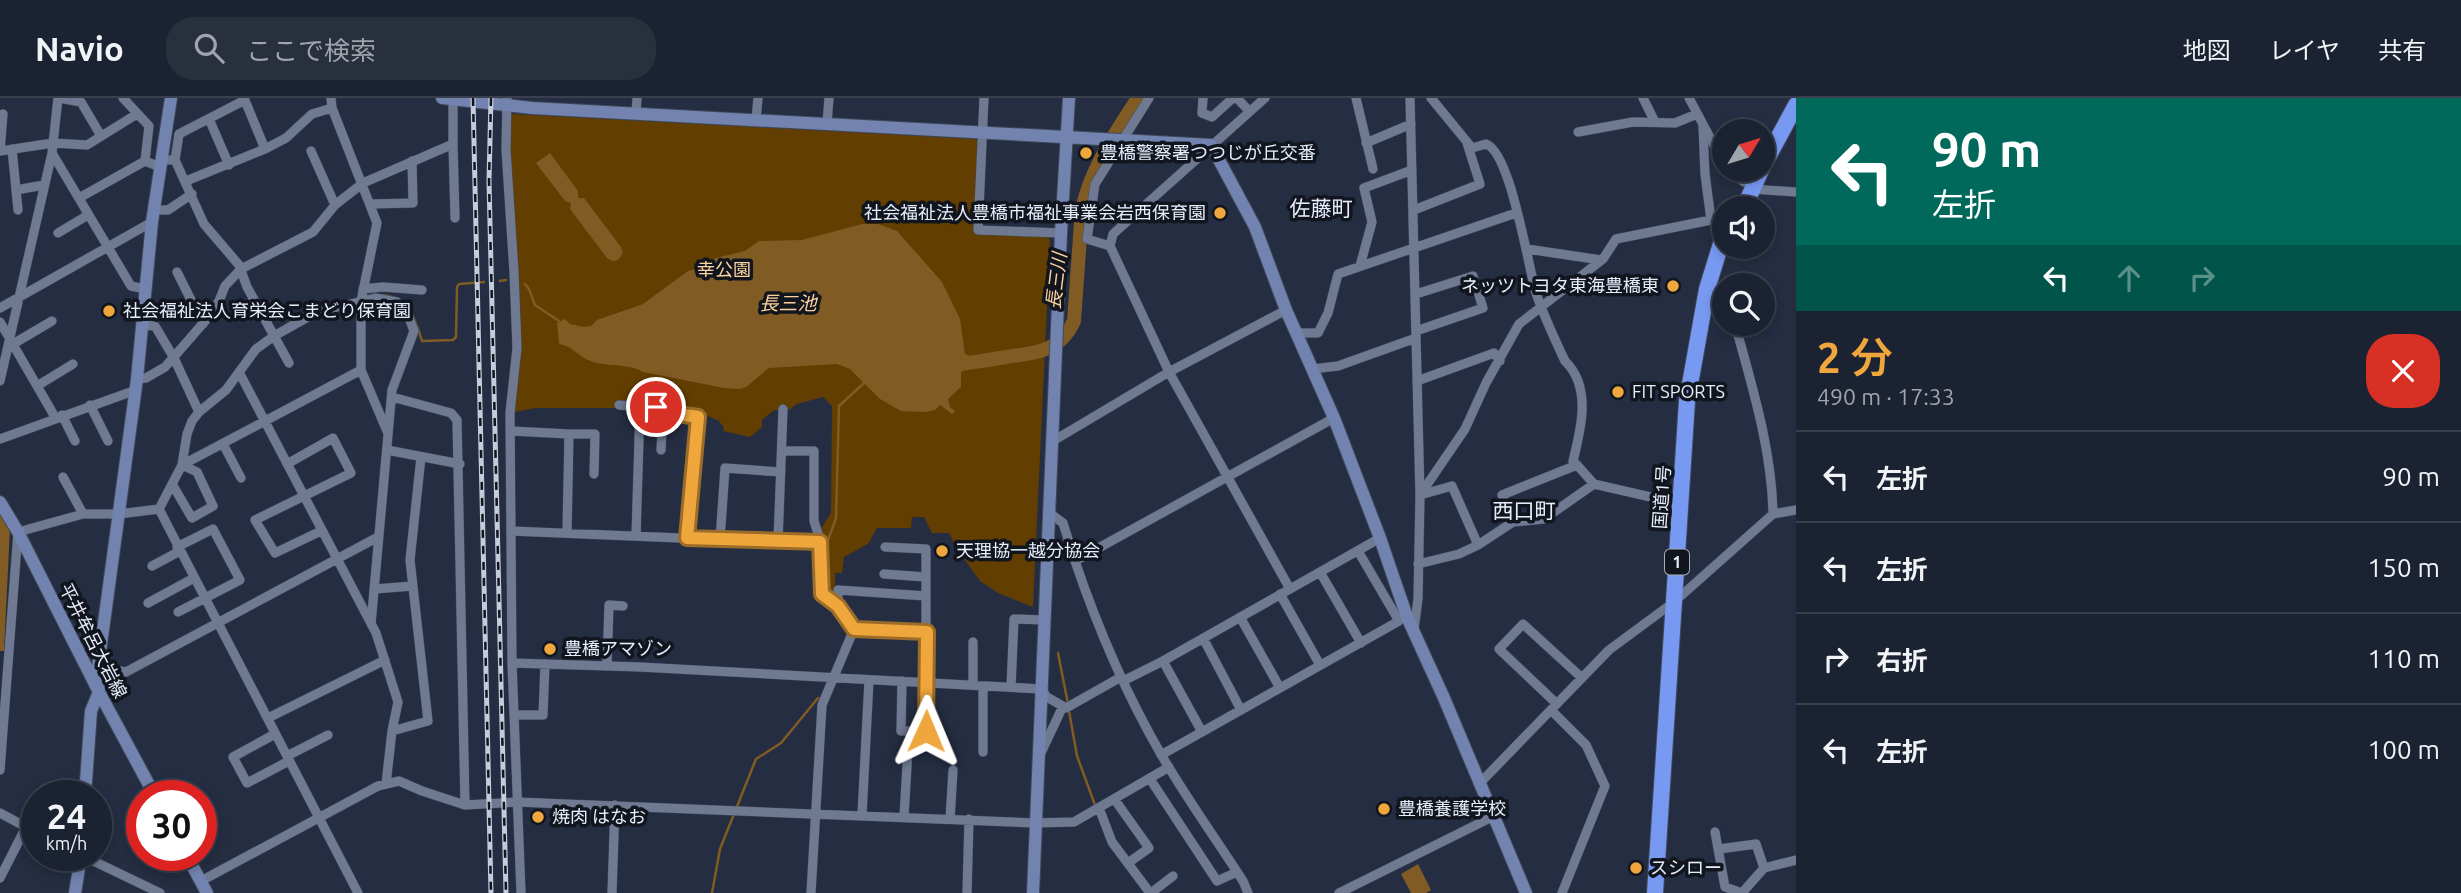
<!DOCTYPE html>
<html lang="ja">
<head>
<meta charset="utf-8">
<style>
	:root { --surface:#1b2231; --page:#282f3d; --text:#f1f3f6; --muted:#a0a4ab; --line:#393f4d; --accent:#efa73d }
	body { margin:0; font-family:Ubuntu,"Noto Sans JP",sans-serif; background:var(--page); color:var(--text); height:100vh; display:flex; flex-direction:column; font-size:26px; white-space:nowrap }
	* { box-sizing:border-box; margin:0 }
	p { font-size:23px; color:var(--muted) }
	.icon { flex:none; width:38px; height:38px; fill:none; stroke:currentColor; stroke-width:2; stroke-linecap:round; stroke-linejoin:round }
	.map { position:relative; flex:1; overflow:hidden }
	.panel { display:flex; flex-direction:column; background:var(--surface); width:665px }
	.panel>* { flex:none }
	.guide { background:#00695c; color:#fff; overflow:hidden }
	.needle { width:46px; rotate:52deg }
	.buttons { position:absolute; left:1712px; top:21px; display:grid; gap:14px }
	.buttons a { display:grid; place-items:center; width:63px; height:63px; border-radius:50%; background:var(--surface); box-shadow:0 4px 10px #0003,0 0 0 2px var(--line); font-size:35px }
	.speed { position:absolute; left:21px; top:682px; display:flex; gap:14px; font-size:35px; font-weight:700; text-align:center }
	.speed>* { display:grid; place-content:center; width:91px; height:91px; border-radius:50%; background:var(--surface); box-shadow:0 4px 10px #0003,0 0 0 2px var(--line); line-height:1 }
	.speed small { font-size:18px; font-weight:400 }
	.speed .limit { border:10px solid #d22; background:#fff; color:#111 }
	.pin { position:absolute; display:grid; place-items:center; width:60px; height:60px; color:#fff; margin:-30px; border:4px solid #fff; border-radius:50%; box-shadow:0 2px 7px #0007 }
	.me { position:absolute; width:77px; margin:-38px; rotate:1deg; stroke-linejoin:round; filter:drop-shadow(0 0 5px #0008) }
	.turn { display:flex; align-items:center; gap:24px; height:147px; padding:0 21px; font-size:32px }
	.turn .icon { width:91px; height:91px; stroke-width:2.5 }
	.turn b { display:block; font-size:49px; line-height:60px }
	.lanes { display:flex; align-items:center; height:66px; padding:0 21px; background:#0003; justify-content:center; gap:35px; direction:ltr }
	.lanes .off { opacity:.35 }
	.round { display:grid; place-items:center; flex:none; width:74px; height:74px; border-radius:28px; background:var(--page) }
	.overview { display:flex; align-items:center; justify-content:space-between; height:119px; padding:0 21px }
	h1 { font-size:42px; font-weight:600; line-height:52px; color:var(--accent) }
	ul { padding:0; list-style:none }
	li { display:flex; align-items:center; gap:21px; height:91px; padding:0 21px; border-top:2px solid var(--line) }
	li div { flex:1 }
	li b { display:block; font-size:26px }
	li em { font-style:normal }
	header { display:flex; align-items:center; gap:42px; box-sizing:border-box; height:98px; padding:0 35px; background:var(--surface); border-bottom:2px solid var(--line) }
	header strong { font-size:33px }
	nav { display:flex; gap:38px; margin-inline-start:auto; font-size:24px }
	.search { width:490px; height:63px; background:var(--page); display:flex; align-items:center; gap:18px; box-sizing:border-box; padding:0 24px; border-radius:28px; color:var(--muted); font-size:26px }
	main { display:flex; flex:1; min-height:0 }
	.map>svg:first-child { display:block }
	.green { fill:#623e00 }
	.water { fill:#815b24 }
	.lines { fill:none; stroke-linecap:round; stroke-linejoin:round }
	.stream { stroke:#815b24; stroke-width:2.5 }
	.river { stroke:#815b24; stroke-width:14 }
	.street-casing { stroke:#41495a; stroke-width:10 }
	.secondary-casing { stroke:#41495a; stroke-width:14 }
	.highway-casing { stroke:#41495a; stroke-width:18 }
	.street { stroke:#6f7a92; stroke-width:9 }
	.secondary { stroke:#7183ae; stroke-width:12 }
	.highway { stroke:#7799f1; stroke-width:16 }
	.rail-casing { stroke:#c4cbda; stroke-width:5 }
	.rail { stroke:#11151e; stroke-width:2.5; stroke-dasharray:8; stroke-linecap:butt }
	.route-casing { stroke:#9b6d28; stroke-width:18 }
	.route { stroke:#efa73d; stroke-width:12 }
	.poi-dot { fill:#efa73d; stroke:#11151e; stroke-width:2.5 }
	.labels { text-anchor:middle; stroke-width:7; stroke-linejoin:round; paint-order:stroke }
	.shield { fill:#11151e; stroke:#a7acb9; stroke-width:2 }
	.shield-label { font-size:16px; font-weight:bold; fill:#e7edfb }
	.poi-label { font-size:18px; fill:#e7edfb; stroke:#11151e; text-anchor:start }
	.park-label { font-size:18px; fill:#fed49f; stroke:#11151e }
	.street-label { font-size:18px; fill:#e7edfb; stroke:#11151e }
	.water-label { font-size:19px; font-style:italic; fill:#fbd09c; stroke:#11151e }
	.quarter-label { font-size:21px; fill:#e7edfb; stroke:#11151e }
</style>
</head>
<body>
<header>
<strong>Navio</strong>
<div class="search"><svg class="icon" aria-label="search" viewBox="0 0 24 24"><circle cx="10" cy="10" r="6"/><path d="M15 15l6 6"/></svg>ここで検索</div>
<nav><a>地図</a><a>レイヤ</a><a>共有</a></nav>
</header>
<main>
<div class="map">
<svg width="1796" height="795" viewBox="0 0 1796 795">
	<rect width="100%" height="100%" fill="#242d41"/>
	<path class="green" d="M 512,16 L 975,41 L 978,44 L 975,135 L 1047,138 L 1050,142 L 1033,509 L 998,495 L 980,483 L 955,448 L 949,435 L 932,435 L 924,419 L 912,419 L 911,430 L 877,430 L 868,446 L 844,459 L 842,475 L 835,475 L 835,502 L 824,494 L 820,432 L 831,415 L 832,308 L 823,299 L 797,306 L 787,313 L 774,312 L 762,322 L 762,329 L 750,339 L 723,333 L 724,330 L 719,323 L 701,315 L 678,313 L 658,305 L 617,304 L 616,310 L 536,310 L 514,314 L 518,167 L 509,51 L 510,17 Z"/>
	<path class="water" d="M 550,55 L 578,93 L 578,100 L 584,100 L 621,149 L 623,155 L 618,162 L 612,163 L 607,160 L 570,111 L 571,105 L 565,103 L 536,65 Z
		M 862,126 L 878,126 L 897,133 L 942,184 L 960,221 L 965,256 L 970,258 L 970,270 L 961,274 L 961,289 L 948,301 L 950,309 L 955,313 L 952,316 L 940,307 L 935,312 L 925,314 L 901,313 L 880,301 L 850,271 L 837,266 L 769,270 L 746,289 L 739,291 L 724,290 L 643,274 C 626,264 605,270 588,262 C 577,257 572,248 559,246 L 557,225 L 565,221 L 570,226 L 584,229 L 591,228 L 597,222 L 643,206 L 688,173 L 697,171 L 716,160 L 745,153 L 759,143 L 802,142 Z
		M 0,415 L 10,430 L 4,553 L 0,553 Z
		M 1418,766 L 1431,792 L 1426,795 L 1411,795 L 1401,776 Z"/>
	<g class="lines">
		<path class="stream" d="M 500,183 L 506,182
			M 525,186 L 529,191 L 535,207 L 559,223
			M 381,197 C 408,198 415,220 422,243 L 453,242 L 456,239 L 457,189 L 459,186 L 484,184
			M 286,227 L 312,210 L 333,206
			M 827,495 L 827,445 L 836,420 L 839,308 L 864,285
			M 1058,555 L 1068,606
			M 1069,613 L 1077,658 L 1095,707
			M 712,795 L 720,751 L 756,661 L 781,645 L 818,600"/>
		<path class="river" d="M 967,265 C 980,264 993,261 1006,259 C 1035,255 1060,254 1074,223 L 1082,111 C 1092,68 1115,36 1138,0"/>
		<g class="street-casing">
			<path id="street" d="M 59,0 L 81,4 L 101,38
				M 123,0 L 149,28 L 145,63
				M 244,0 L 265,51
				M 331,0 L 332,10 L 377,125 L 361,203 L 361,272 L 387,333
				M 507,0 L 506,52 L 514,174 L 517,250 L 510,315 L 512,565 L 521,795
				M 984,0 L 978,132 L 1061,135
				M 1203,0 L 1202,15 L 1212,19 L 1233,0
				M 1237,0 L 1249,13
				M 1265,0 L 1113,136 L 1110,148 L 1169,274 L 1290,491
				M 1356,0 L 1373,71
				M 1410,0 L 1420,397 L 1418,501 L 1414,531
				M 1431,0 L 1472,50 L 1486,46 C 1511,54 1528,170 1537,198 C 1545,220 1555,242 1565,263 C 1592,289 1581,331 1573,363 L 1577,367
				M 1643,0 L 1655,24
				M 1689,0 L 1724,66
				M 636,15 L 637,0
				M 209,21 L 229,67
				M 756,22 L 758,0
				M 827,26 L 829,0
				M 1578,34 L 1633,24 L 1675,25 L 1697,16
				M 1366,45 L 1411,26
				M 453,46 L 455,120
				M 12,51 L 18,112
				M 0,53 L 53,45 L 87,47 L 137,16
				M 0,53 L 3,16
				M 311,53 L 335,107
				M 52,55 L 131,188 L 145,191
				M 161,62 L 175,62 L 204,126 L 239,167 L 247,189 L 289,265
				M 175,62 L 179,36 L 243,3
				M 1727,72 L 1744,84
				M 186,83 L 265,51 L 286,40 L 312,16 L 332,10
				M 1752,91 L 1796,94
				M 16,92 L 44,87
				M 79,100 L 145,63 L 160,69
				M 370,106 L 413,105 L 412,63
				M 154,112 L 168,112 L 192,96
				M 1414,112 L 1480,86 L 1467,45
				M 58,135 L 88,117
				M 1110,148 L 1087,141 L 1095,86 L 1149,0
				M 1527,151 L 1601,162
				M 1360,168 L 1372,124 L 1364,90 L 1412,72
				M 177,174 L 203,226
				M 363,191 L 383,189 L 422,192
				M 1416,196 L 1473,178 L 1483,210 L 1416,233
				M 0,210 L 152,124
				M 0,224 L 55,319
				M 1735,226 C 1752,288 1772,352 1773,416
				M 141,227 L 155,228 L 174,260 L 199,314
				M 1296,235 L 1318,235 L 1328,215 L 1338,176 L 1516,115
				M 13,246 L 52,223
				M 1312,271 L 1338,268 L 1416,240
				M 239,274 L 376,535 L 398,604 L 392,633 L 386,686
				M 137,281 L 146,280 L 165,269 L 206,222 L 219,203 L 225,188 L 241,171 L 313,134 L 335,107 L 363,85 L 453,46 L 453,2
				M 0,283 L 52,55 L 58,0
				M 1417,283 L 1494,255 L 1500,263
				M 37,288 L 73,266
				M 392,299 L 451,315 L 457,322 L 465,707
				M 90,307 L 108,343
				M 619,307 L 640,309
				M 62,317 L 75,343
				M 511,333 L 569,336 L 567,435
				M 569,336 L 595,336 L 594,376
				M 0,341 L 136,292
				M 1053,343 L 1169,274 L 1286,212
				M 223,346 L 241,380
				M 387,352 L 460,366
				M 661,352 L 663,312
				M 783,353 L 814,353 L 814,423 L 819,439 L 822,496 L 838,508 L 854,531 L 822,607 L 811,795
				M 287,366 L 333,340 L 351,375 L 255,422 L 275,455 L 321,433
				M 63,379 L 83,416
				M 172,386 L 192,420 L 213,408 L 197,374 L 182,367 L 361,272
				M 1420,397 L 1465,331 L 1486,285 L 1519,226 L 1603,161 L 1616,141 L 1711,122 L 1705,76 L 1703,29
				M 1420,397 L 1452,388 L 1478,447
				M 1048,414 L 1063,425 L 1075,463
				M 1513,424 L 1502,397 L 1577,367 L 1594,386
				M 511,433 L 778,444 L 783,311
				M 636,438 L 640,309 C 660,309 678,316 698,319 L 687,440
				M 720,442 L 725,370 L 781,374
				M 778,444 L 820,444
				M 177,449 L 213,431 L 240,482 L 178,514
				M 885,449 L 926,451 L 926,498
				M 1418,466 L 1459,456 L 1478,447 L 1513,424 L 1544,421 L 1594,386 L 1681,406
				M 152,468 L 180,453
				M 1320,474 L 1361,545
				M 884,476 L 926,479
				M 374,491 L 413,488
				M 1280,496 L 1320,567
				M 148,505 L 194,480
				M 838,508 L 838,492 L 926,498 L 926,633 L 901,633 L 902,583
				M 1240,519 L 1280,590
				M 854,531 L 927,534
				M 1203,540 L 1241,612
				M 973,544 L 973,587
				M 1163,563 L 1202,634
				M 512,565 L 640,569 L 1041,591 L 1047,599 L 1066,610 L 1121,579
				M 607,568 L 609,507 L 623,508
				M 98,569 L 126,574 L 378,439
				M 1123,583 L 1163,563 L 1380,440
				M 983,588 L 983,654
				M 1011,589 L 1014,521 L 1044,522
				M 1557,606 L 1499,551 L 1523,526 L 1582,580
				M 1551,612 L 1586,647 L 1605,688 L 1562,795
				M 514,617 L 543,617 L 545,566
				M 268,620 L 385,562
				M 392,633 L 428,623 L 410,462 L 421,359
				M 275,636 L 233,659 L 247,685 L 289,663
				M 1040,657 L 1063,608
				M 1161,657 L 1399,523 L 1358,453
				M 287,658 L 328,637
				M 0,672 L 18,434 L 83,416 L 119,416 L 159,411
				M 1150,681 L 1217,783 L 1237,774
				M 1480,685 L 1609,552 L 1674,504 L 1773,416 L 1796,412
				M 1115,702 L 1149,750 L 1128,765
				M 1099,710 L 1112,744 L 1150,795
				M 0,715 L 37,735
				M 862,717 L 869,582
				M 904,719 L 908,650
				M 950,721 L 953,672
				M 1715,734 L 1725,789 L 1742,795
				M 1719,751 L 1756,746 L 1764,770
				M 83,758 L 160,795
				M 0,780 L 26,729
				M 201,783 L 378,688 L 399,683 L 422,693 L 465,707 L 517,704 L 1034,725 L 1074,724 L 1169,669
				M 358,795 L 159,411 L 182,367 L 187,336 L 192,323 L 199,314 L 226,292 L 256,251 L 274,238 L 317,214 L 375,200 L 397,204 L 408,217 L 414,233 L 392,292 L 371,526
				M 612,795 L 615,707
				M 967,795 L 969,721
				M 1151,795 L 1173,778
				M 1248,795 L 1243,783 C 1216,741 1187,701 1162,658 C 1126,596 1098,531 1075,463 L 1334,320
				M 1339,795 L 1494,718
				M 1742,795 L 1764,770 L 1796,762"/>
		</g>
		<g class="secondary-casing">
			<path id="secondary" d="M 442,0 L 532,10 L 1211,47 L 1255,129 L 1286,212 L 1334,320 L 1380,440 L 1407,519 L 1444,600 L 1526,795
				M 0,404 L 18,434 L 99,594 L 155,698
				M 85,698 L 91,613 L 99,594 L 98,569 L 137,281 L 152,124 L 171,0
				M 187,758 L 207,795
				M 75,795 L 81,758
				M 1033,795 L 1061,135 L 1069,0"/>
		</g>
		<g class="highway-casing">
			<path id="highway" d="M 1762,70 L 1796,7
				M 1744,110 L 1761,72
				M 1655,795 L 1687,303 L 1707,191 L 1724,136"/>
		</g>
		<use href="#street" class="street"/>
		<use href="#secondary" class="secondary"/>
		<use href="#highway" class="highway"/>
		<g class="rail-casing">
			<path id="rail" d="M 473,0 L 491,795
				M 491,0 L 489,83 L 506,795"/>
		</g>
		<use href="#rail" class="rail"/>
	</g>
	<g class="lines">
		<g class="route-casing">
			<path id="route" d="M 656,309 L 678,316 L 698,319 L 687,440 L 820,444 L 822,496 L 838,508 L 854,531 L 927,534 L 926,633"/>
		</g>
		<use href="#route" class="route"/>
	</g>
	<g class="poi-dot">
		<circle cx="1086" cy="55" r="7"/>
		<circle cx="1220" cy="115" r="7"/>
		<circle cx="1673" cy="188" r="7"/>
		<circle cx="109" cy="213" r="7"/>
		<circle cx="1618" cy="294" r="7"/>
		<circle cx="942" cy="453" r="7"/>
		<circle cx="550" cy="551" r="7"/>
		<circle cx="1384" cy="711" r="7"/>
		<circle cx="538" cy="719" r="7"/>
		<circle cx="1636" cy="770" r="7"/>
	</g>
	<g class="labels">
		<rect class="shield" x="1665" y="451.5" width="24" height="25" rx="5"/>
		<g class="shield-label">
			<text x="1677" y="470">1</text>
		</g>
		<g class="poi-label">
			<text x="1100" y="61">豊橋警察署つつじが丘交番</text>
			<text x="1206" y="121" text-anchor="end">社会福祉法人豊橋市福祉事業会岩西保育園</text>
			<text x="1659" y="194" text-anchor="end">ネッツトヨタ東海豊橋東</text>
			<text x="123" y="219">社会福祉法人育栄会こまどり保育園</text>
			<text x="1632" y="300">FIT SPORTS</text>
			<text x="956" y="459">天理協一越分協会</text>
			<text x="564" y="557">豊橋アマゾン</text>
			<text x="1398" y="717">豊橋養護学校</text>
			<text x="552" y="725">焼肉 はなお</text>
			<text x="1650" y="776">スシロー</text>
		</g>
		<g class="park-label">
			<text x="724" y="178">幸公園</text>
		</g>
		<g class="street-label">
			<text transform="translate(1662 399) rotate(-86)" y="6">国道1号</text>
			<text transform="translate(93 543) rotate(63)" y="6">平井牟呂大岩線</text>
		</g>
		<g class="water-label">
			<text transform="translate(1056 183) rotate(-83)" y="7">長三川</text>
			<text x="788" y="212">長三池</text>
		</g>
		<g class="quarter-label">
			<text x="1321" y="118">佐藤町</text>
			<text x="1524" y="420">西口町</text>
		</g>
	</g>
</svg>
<div class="buttons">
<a><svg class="needle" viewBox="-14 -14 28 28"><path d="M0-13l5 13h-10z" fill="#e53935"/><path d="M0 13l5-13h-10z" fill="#a0a4ab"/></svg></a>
<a><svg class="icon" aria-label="sound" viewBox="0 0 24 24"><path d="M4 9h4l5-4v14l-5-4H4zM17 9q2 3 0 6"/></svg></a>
<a><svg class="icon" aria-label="search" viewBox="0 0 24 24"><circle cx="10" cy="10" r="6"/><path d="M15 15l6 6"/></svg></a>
</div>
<div class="speed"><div>24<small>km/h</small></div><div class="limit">30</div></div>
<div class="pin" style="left:656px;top:309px;background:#d93025"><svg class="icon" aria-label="arrive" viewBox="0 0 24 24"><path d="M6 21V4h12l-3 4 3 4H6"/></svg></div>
<svg class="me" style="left:926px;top:633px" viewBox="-20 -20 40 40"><path d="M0-17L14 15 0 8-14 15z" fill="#efa73d" stroke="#fff" stroke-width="4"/></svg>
</div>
<section class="panel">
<div class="guide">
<div class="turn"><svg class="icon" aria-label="left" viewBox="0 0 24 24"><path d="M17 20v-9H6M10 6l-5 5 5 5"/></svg><div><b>90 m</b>左折</div></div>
<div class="lanes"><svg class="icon" aria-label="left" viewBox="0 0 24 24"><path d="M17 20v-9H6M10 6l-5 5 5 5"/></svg><svg class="icon off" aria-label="ahead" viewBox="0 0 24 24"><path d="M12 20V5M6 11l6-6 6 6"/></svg><svg class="icon off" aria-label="right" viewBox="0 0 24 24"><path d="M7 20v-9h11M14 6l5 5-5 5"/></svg></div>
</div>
<div class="overview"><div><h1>2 分</h1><p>490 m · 17:33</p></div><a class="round" style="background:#d93025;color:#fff"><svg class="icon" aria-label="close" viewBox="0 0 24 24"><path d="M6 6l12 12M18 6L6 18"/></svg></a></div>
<ul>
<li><svg class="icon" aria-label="left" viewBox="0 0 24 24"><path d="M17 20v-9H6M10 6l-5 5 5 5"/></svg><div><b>左折</b></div><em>90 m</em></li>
<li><svg class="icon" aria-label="left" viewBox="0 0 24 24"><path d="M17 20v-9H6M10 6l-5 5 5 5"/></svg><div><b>左折</b></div><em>150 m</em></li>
<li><svg class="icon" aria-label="right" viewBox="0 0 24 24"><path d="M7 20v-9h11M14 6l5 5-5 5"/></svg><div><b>右折</b></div><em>110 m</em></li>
<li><svg class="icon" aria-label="left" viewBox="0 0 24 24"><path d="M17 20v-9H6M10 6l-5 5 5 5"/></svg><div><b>左折</b></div><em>100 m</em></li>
</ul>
</section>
</main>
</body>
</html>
